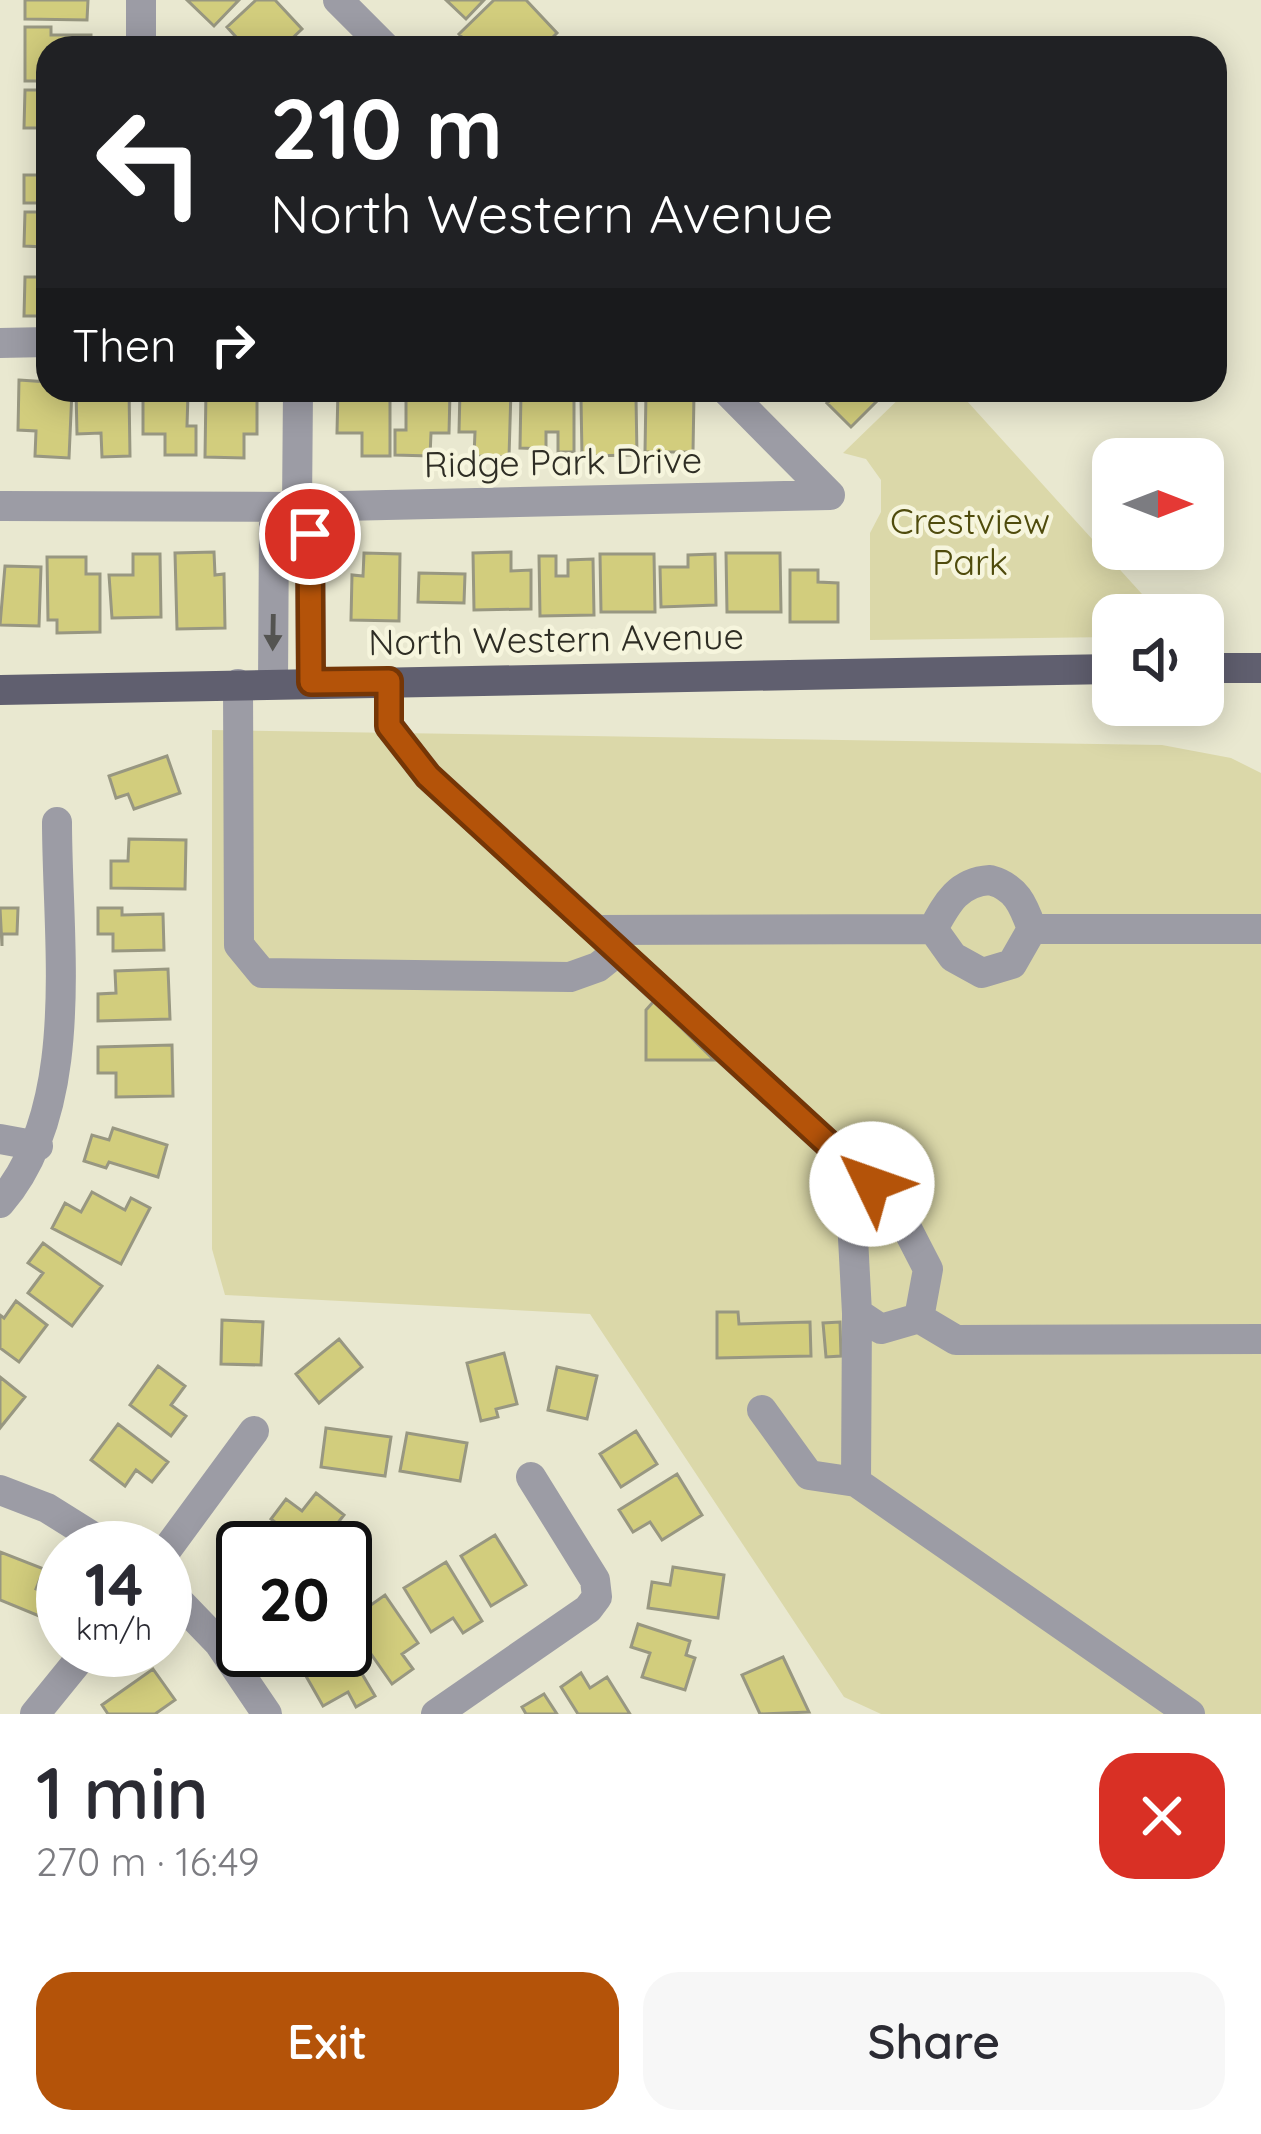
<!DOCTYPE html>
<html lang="en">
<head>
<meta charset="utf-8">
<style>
	:root { --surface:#fff; --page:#f7f7f7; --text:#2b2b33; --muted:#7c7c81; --accent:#b45309 }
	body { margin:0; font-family:Quicksand,sans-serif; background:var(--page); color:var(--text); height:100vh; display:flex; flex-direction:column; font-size:45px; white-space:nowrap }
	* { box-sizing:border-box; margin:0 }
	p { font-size:39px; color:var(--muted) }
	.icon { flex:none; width:66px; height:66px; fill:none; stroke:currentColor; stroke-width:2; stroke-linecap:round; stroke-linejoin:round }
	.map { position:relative; height:1714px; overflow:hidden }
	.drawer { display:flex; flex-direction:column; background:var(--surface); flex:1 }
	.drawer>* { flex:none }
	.banner { position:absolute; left:36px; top:36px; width:1191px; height:366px; border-radius:36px; box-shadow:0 6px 30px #0003; background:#202124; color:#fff; overflow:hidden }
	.needle { width:78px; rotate:90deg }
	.tools { position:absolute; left:1092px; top:438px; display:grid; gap:24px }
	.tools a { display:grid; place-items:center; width:132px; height:132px; border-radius:24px; background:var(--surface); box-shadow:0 6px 30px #0003; font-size:60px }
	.speed { position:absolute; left:36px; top:1521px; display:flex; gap:24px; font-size:60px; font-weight:700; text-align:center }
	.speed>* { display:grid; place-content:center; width:156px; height:156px; border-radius:50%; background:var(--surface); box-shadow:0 6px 30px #0003; line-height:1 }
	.speed small { font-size:30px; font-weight:400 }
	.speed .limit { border:6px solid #111; border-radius:18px; background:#fff; color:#111 }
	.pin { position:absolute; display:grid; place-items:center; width:102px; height:102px; color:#fff; margin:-51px; border:6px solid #fff; border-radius:50%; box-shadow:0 3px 12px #0007 }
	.me { position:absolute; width:132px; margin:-66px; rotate:312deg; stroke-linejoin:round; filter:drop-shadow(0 0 9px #0008) }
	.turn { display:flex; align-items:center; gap:42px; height:252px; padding:0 36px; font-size:54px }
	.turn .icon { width:156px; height:156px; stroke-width:2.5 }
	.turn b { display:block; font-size:84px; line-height:102px }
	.then { display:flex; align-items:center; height:114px; padding:0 36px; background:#0003; gap:24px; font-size:45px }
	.round { display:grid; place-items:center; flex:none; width:126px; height:126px; border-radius:36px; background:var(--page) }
	.head { display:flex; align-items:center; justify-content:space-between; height:204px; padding:0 36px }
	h1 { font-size:72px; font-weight:600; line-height:90px }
	.cta { display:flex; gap:24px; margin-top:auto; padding:24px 36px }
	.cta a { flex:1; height:138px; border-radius:36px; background:var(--accent); color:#fff; font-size:48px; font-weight:600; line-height:138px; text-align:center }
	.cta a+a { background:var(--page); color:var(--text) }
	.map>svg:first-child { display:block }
	.green { fill:#dbd8a9 }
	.building { fill:#d2cd7d; stroke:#989781; stroke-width:3 }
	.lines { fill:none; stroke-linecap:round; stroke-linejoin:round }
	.minor { stroke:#9c9ca5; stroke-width:30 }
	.major { stroke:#605f6f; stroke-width:30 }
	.oneway { fill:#545451 }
	.route-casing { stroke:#753606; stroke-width:30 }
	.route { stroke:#b45309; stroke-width:21 }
	.labels { text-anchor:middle; stroke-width:9; stroke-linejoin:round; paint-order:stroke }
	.street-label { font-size:36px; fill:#2e2d24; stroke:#f6f5dd }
	.park-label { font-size:36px; fill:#4f4b0c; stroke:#f6f5dd }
</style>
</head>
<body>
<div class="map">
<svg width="1261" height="1714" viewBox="0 0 1261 1714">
	<rect width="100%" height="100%" fill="#e9e8d0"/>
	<path class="green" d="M 908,390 L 957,390 L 1161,615 L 1113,615 L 1113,637 L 870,640 L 870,533 L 881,512 L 881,480 L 866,459 L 843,453 Z
		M 212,730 L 1162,745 L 1231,758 L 1261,773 L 1261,1714 L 881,1714 L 844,1697 L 590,1314 L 225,1295 L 212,1249 Z"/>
	<path class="building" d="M 25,0 L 88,0 L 87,20 L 25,19 Z
		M 187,0 L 239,0 L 214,26 Z
		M 256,0 L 275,0 L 302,29 L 282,48 L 246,48 L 227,27 Z
		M 446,0 L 484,0 L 466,19 Z
		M 494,0 L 526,0 L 557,33 L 542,48 L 472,48 L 459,34 Z
		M 25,27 L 51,27 L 51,35 L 91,35 L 91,48 L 48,48 L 48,81 L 25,81 Z
		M 25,90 L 48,90 L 48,142 L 47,128 L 24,128 Z
		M 45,153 L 48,203 L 24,203 L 24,175 L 45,175 Z
		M 25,212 L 48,212 L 48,267 L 44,247 L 24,246 Z
		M 25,277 L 48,277 L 48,316 L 24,316 Z
		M 19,380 L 48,382 L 48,390 L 72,390 L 69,458 L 35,456 L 36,431 L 18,430 Z
		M 76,390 L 129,390 L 130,456 L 102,457 L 101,433 L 77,434 Z
		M 206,390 L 257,390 L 257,434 L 244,434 L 244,458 L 205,457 Z
		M 338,390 L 390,390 L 390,456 L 362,456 L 362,433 L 337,433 Z
		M 460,390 L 511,390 L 509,457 L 474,456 L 475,432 L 459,432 Z
		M 827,390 L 888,390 L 851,427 L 827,403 L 834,397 Z
		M 406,392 L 450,393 L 449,433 L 431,433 L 430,456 L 395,455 L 395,430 L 406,430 Z
		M 521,392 L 574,392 L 574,452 L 558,452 L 558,432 L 546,432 L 546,449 L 520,448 Z
		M 143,393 L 188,394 L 187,426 L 196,426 L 196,455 L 165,455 L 165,434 L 143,434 Z
		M 646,393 L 694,394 L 693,452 L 645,452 Z
		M 636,398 L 637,455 L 582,456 L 581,399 Z
		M 214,552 L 215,575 L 224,574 L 225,628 L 177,629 L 175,553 Z
		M 511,552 L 511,571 L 531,570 L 531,609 L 474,610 L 473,553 Z
		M 364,553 L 400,554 L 399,621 L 351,620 L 352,575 L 363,576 Z
		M 726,553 L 780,553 L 781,612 L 727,612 Z
		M 133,554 L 160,554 L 161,617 L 112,618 L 109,575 L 133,575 Z
		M 600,554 L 654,554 L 655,612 L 601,612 Z
		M 715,554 L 716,605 L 661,607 L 660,567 L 688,567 L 688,555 Z
		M 539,556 L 556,556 L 556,576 L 568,576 L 568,560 L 593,559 L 594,615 L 540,616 Z
		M 47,557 L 86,557 L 86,574 L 100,574 L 100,632 L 57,633 L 57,620 L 48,620 Z
		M 5,566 L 41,567 L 39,626 L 0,625 Z
		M 790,570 L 818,570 L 818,582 L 838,583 L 838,622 L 790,622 Z
		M 419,573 L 465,574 L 464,603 L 418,602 Z
		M 167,756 L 180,793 L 134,809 L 128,794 L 116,798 L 109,776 Z
		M 129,839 L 186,840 L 185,889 L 111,888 L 111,861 L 128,861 Z
		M 0,908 L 18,908 L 17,934 L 2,934 L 2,946 Z
		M 98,908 L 122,908 L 122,915 L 163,914 L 164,950 L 113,951 L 113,934 L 98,934 Z
		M 168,969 L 170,1019 L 98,1021 L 98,994 L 116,993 L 115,971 Z
		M 654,1001 L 714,1060 L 646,1060 L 646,1010 Z
		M 172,1045 L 173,1096 L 116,1097 L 116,1073 L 98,1073 L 98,1047 Z
		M 113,1128 L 167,1145 L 158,1177 L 109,1162 L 106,1168 L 84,1161 L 92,1135 L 109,1140 Z
		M 92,1192 L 125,1210 L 131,1198 L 150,1208 L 121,1264 L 52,1228 L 65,1203 L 81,1212 Z
		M 43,1243 L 102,1286 L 72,1326 L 28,1293 L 43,1273 L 28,1263 Z
		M 16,1301 L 47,1325 L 19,1362 L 0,1348 L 0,1315 L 4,1318 Z
		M 717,1312 L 738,1312 L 739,1324 L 810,1322 L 811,1356 L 717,1358 Z
		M 222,1320 L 263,1322 L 261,1365 L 221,1364 Z
		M 840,1322 L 841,1356 L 826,1357 L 823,1323 Z
		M 339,1339 L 362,1367 L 319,1403 L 296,1374 Z
		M 504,1353 L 517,1404 L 496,1409 L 498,1417 L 481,1421 L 467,1363 Z
		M 158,1366 L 185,1386 L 171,1405 L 186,1416 L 171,1436 L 130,1405 Z
		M 557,1367 L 597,1376 L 587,1419 L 548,1410 Z
		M 0,1377 L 25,1397 L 0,1428 Z
		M 118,1424 L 168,1462 L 152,1482 L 136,1470 L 125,1486 L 91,1460 Z
		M 326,1428 L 391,1437 L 385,1476 L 321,1467 Z
		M 636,1431 L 657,1464 L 621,1487 L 600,1454 Z
		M 407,1433 L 467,1443 L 460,1481 L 400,1471 Z
		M 677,1474 L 702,1515 L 662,1540 L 650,1522 L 633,1532 L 619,1510 Z
		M 316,1493 L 344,1515 L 318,1548 L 308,1548 L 271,1519 L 286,1499 L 302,1511 Z
		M 249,1528 L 270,1548 L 243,1548 L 243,1575 L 223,1556 Z
		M 495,1535 L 526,1585 L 491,1606 L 461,1556 Z
		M 0,1552 L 44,1569 L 36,1589 L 53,1596 L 44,1618 L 0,1600 Z
		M 446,1562 L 482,1621 L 463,1633 L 453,1618 L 431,1632 L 404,1588 Z
		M 673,1567 L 724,1575 L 718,1618 L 648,1608 L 652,1582 L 670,1585 Z
		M 385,1595 L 418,1643 L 402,1654 L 413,1669 L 392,1684 L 348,1621 Z
		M 638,1624 L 690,1641 L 686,1655 L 695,1658 L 685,1690 L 642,1677 L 650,1653 L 631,1647 Z
		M 345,1645 L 375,1696 L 356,1707 L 348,1692 L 323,1706 L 298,1662 L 318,1650 L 345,1650 Z
		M 783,1657 L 809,1712 L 760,1714 L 742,1675 Z
		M 153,1669 L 175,1700 L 155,1714 L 108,1714 L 102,1705 Z
		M 581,1673 L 590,1688 L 607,1677 L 630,1714 L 578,1714 L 561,1687 Z
		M 544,1694 L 557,1714 L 526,1714 L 522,1707 Z"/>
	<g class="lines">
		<path class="minor" d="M 338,0 L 386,48
			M 141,48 L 141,0
			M 0,343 L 48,342
			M 298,390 L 297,507 L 310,534 L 311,683
			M 726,390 L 830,495
			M 0,506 L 297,507 L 830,495
			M 389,681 L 389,726 L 428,776 L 596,930 L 618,951 L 895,1205 L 928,1269 L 919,1318 L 881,1329 L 857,1313 L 849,1163
			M 273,683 L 274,525 L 297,507
			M 238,684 L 239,945 L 262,973 L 570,977 L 598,967 L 618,951
			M 990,880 C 1016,887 1023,904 1032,929 L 1012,964 L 982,973 L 953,957 L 933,929 C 947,903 958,882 990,880 Z
			M 1032,929 L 1261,929
			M 596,930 L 933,929
			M 0,1139 L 38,1146
			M 0,1203 C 83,1107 57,943 57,822
			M 857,1313 L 856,1482 L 1190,1714
			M 919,1318 L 956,1340 L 1261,1339
			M 762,1410 L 809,1475 L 856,1482
			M 0,1490 L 47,1508 L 111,1548
			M 165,1552 L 254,1431
			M 165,1587 L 219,1643 L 267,1714
			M 35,1714 L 87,1650
			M 436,1714 L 588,1609 L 597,1597 L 595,1580 L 531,1477"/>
		<path class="major" d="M 1203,668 L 1261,668
			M 0,690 L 1113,669"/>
	</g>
	<defs><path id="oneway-solid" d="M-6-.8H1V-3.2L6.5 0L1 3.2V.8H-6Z" transform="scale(3)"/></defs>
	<use class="oneway" href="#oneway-solid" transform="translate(273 632) rotate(91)"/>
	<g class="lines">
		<g class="route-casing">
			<path id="route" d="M 310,534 L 311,682 L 389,681 L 389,726 L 428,776 L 872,1184"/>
		</g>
		<use href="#route" class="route"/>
	</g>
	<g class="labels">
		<g class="street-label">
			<text transform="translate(563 462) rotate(-1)" y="13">Ridge Park Drive</text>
			<text transform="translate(556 639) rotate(-1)" y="13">North Western Avenue</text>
		</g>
		<g class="park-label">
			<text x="970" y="534">Crestview<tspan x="970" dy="41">Park</tspan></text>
		</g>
	</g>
</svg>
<div class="tools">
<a><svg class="needle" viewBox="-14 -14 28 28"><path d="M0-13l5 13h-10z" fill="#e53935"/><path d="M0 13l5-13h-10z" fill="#7c7c81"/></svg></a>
<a><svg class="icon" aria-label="sound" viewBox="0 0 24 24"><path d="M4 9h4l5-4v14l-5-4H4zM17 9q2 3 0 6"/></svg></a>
</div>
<div class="speed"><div>14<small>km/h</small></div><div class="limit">20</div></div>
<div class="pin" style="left:310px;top:534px;background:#d93025"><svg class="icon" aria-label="arrive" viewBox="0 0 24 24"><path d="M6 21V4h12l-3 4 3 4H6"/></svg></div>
<svg class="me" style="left:872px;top:1184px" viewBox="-20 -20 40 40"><circle r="19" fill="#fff"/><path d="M0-13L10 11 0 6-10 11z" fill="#b45309"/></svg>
<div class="banner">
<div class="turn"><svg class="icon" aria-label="left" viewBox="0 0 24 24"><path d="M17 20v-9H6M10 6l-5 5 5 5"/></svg><div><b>210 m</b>North Western Avenue</div></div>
<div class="then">Then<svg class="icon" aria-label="right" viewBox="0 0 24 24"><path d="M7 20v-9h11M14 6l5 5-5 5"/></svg></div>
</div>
</div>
<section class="drawer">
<div class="head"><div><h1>1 min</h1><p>270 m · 16:49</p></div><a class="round" style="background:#d93025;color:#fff"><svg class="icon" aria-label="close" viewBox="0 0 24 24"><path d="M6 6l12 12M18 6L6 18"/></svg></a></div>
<div class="cta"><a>Exit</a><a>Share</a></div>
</section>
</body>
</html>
